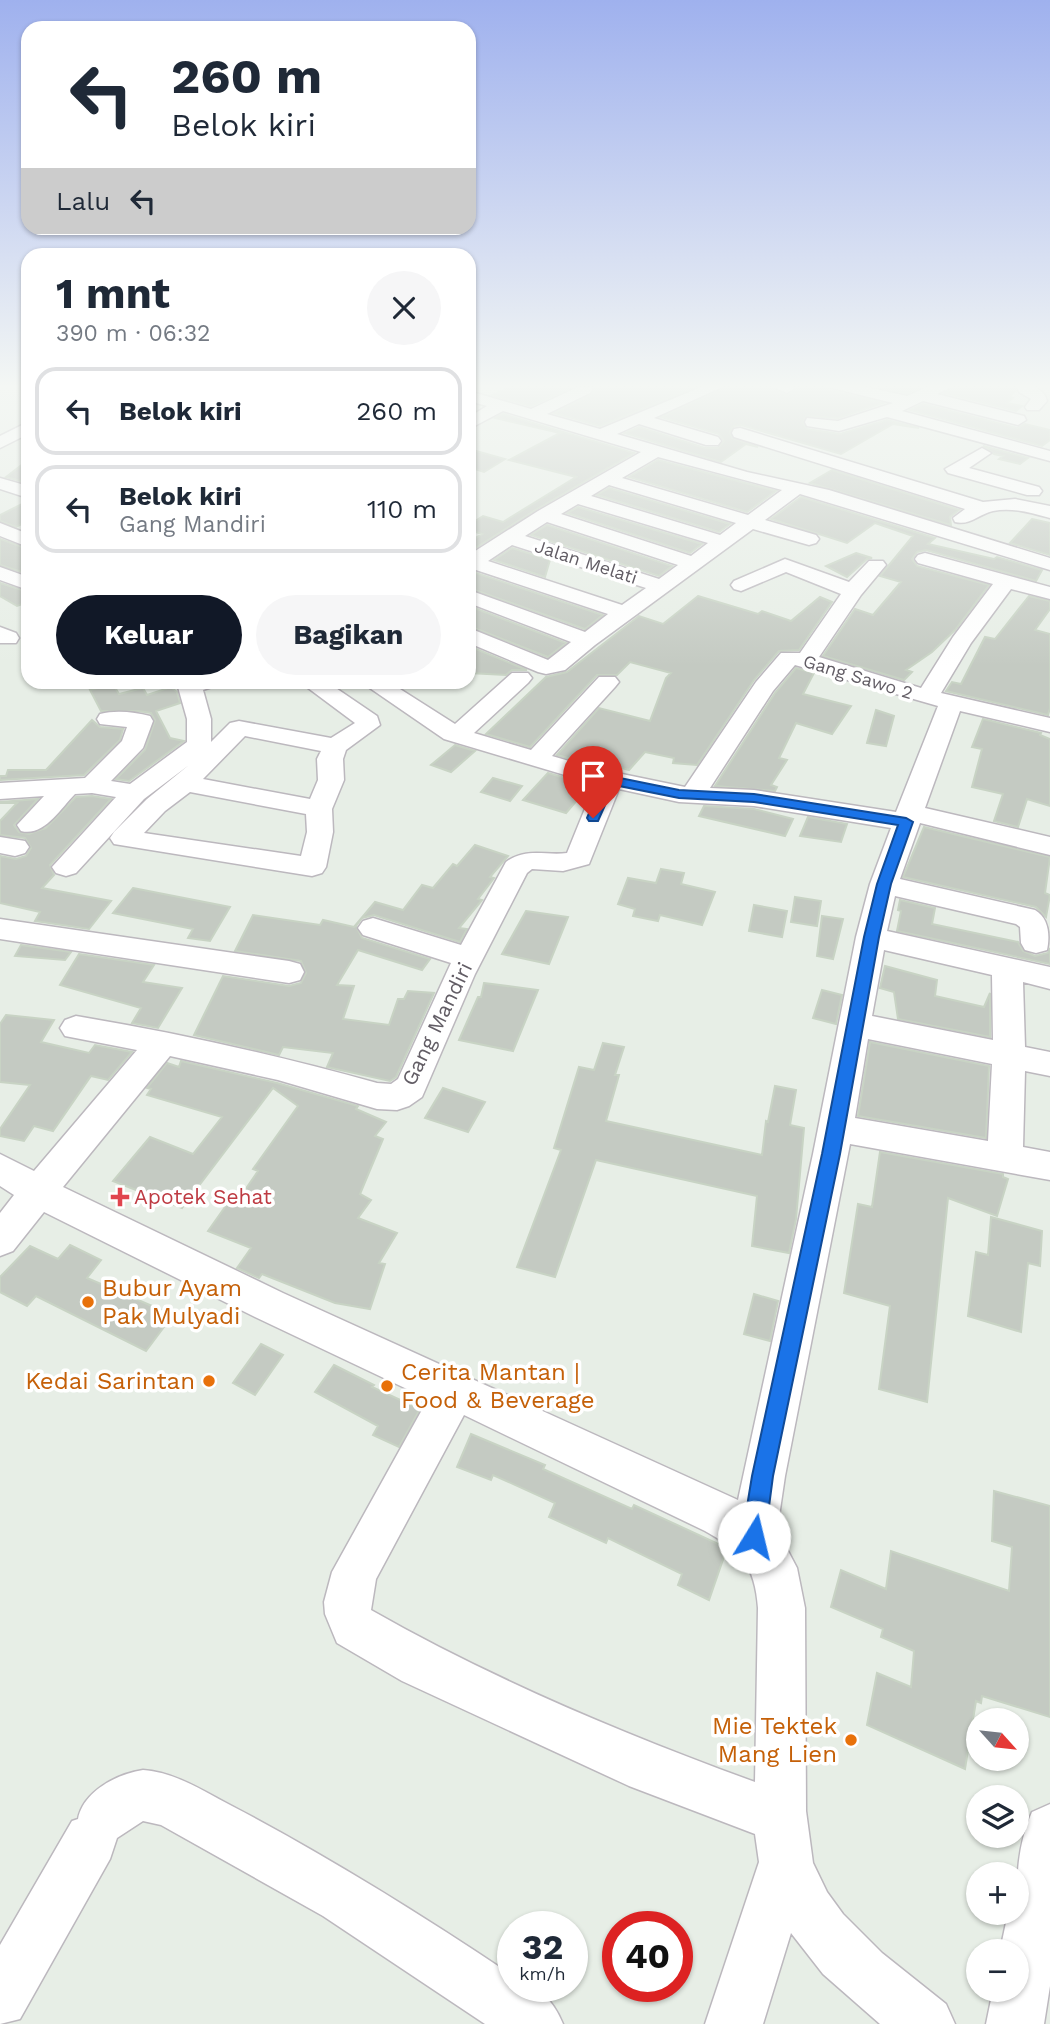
<!DOCTYPE html>
<html lang="id">
<head>
<meta charset="utf-8">
<style>
	:root { --surface:#fff; --page:#f6f6f7; --text:#1f2937; --muted:#747a83; --line:#e0e1e3; --accent:#111827 }
	body { margin:0; font-family:"Work Sans",sans-serif; background:var(--page); color:var(--text); height:100vh; display:flex; flex-direction:column; font-size:26px; white-space:nowrap }
	* { box-sizing:border-box; margin:0 }
	p { font-size:23px; color:var(--muted) }
	.icon { flex:none; width:38px; height:38px; fill:none; stroke:currentColor; stroke-width:2; stroke-linecap:round; stroke-linejoin:round }
	.map { position:relative; flex:1; overflow:hidden }
	.sheet { position:absolute; left:21px; top:248px; width:455px; height:441px; display:flex; flex-direction:column; background:var(--surface); border-radius:21px; box-shadow:0 2px 5px #0004 }
	.sheet>* { flex:none }
	.guide { position:absolute; left:21px; top:21px; width:455px; height:214px; border-radius:21px; box-shadow:0 2px 5px #0004; background:#fff; color:var(--text); overflow:hidden }
	.needle { width:46px; rotate:117deg }
	.fabs { position:absolute; left:966px; top:1708px; display:grid; gap:14px }
	.fabs a { display:grid; place-items:center; width:63px; height:63px; border-radius:50%; background:var(--surface); box-shadow:0 2px 5px #0004; font-size:35px }
	.speed { position:absolute; left:497px; top:1911px; display:flex; gap:14px; font-size:35px; font-weight:700; text-align:center }
	.speed>* { display:grid; place-content:center; width:91px; height:91px; border-radius:50%; background:var(--surface); box-shadow:0 2px 5px #0004; line-height:1 }
	.speed small { font-size:18px; font-weight:400 }
	.speed .limit { border:10px solid #d22; background:#fff; color:#111 }
	.pin { position:absolute; display:grid; place-items:center; width:60px; height:60px; color:#fff; margin:-72px -30px; border-radius:50% 50% 50% 0; rotate:-45deg; box-shadow:0 0 7px #0007 }
	.pin .icon { rotate:45deg }
	.me { position:absolute; width:77px; margin:-38px; rotate:9deg; stroke-linejoin:round; filter:drop-shadow(0 0 5px #0008) }
	.turn { display:flex; align-items:center; gap:24px; height:147px; padding:0 35px; font-size:32px }
	.turn .icon { width:91px; height:91px; stroke-width:2.5 }
	.turn b { display:block; font-size:49px; line-height:60px }
	.then { display:flex; align-items:center; height:66px; padding:0 35px; background:#0003; gap:14px; font-size:26px }
	.round { display:grid; place-items:center; flex:none; width:74px; height:74px; border-radius:37px; background:var(--page) }
	.summary { display:flex; align-items:center; justify-content:space-between; height:119px; padding:0 35px }
	h1 { font-size:42px; font-weight:700; line-height:52px }
	.action { display:flex; gap:14px; margin-top:auto; padding:14px 35px }
	.action a { flex:1; height:80px; border-radius:42px; background:var(--accent); color:#fff; font-size:28px; font-weight:700; line-height:80px; text-align:center }
	.action a+a { background:var(--page); color:var(--text) }
	ul { padding:0; list-style:none }
	li { display:flex; align-items:center; gap:21px; height:88px; margin:0 14px 10px; padding:0 21px; border:4px solid var(--line); border-radius:21px }
	li div { flex:1 }
	li b { display:block; font-size:26px }
	li em { font-style:normal }
	.map>svg:first-child { display:block }
	.building { fill:#c4cac2; stroke:#c8d3c4; stroke-width:2 }
	.lines { fill:none; stroke-linecap:round; stroke-linejoin:round }
	.minor-casing { stroke:#bcb8be; stroke-width:3 }
	.minor { fill:#fff; fill-rule:evenodd }
	.route { fill:#1a73e8; stroke:#114b97; stroke-width:2 }
	.health-dot { fill:#e0444e; stroke:#fff; stroke-width:2.5 }
	.food-dot { fill:#e8710a; stroke:#fff; stroke-width:2.5 }
	.labels { text-anchor:middle; stroke-width:7; stroke-linejoin:round; paint-order:stroke }
	.far-street-label { font-size:18px; fill:#625d65; stroke:#fff }
	.street-label { font-size:21px; fill:#625d65; stroke:#fff }
	.health-label { font-size:21px; fill:#be3a42; stroke:#fff; text-anchor:start }
	.near-food-label { font-size:24px; fill:#c56008; stroke:#fff; text-anchor:start }
</style>
</head>
<body>
<div class="map">
<svg width="1050" height="2024" viewBox="0 0 1050 2024">
	<rect width="100%" height="100%" fill="#e7eee6"/>
	<path class="building" d="M 520,383 L 705,383 L 600,426 L 554,413 L 591,395 L 594,391 L 592,386 L 577,385 L 531,406 L 492,395 Z
		M 733,383 L 763,383 L 786,395 L 797,389 L 791,383 L 821,383 L 823,389 L 883,403 L 838,418 L 806,416 L 803,423 L 807,429 L 840,434 L 887,420 L 919,428 L 893,424 L 841,454 L 741,425 L 734,426 L 730,432 L 732,438 L 758,447 L 746,444 L 721,462 L 625,433 L 639,427 L 705,448 L 718,448 L 724,441 L 719,434 L 661,417 Z
		M 858,383 L 931,383 L 907,393 Z
		M 957,383 L 1012,383 L 1016,391 L 1009,397 L 1013,398 L 1007,403 L 1022,406 L 1016,411 L 945,393 L 955,388 Z
		M 923,404 L 1017,428 L 1025,424 L 1050,430 L 1050,440 L 1042,446 L 910,410 Z
		M 503,414 L 634,453 L 537,509 L 469,552 L 469,542 L 482,534 L 469,530 L 469,525 L 483,516 L 503,522 L 576,477 L 509,460 L 560,433 L 495,418 Z
		M 983,446 L 1028,458 L 1020,464 L 999,459 L 1003,456 L 994,454 Z
		M 469,449 L 505,459 L 484,472 L 469,467 Z
		M 28,460 L 28,483 L 6,477 Z
		M 658,460 L 776,491 L 747,512 L 629,477 Z
		M 832,470 L 959,510 L 950,517 L 951,525 L 810,483 Z
		M 609,488 L 730,524 L 719,532 L 597,495 Z
		M 801,497 L 935,538 L 928,544 L 994,559 L 997,557 L 1042,570 L 1036,581 L 926,550 L 917,552 L 912,559 L 917,566 L 989,585 L 955,630 L 932,652 L 906,670 L 912,672 L 904,680 L 823,656 L 855,609 L 873,615 L 901,582 L 880,576 L 913,536 L 875,523 L 847,543 L 771,519 Z
		M 28,501 L 28,521 L 16,527 L 0,521 L 0,515 Z
		M 578,507 L 702,544 L 690,553 L 567,513 Z
		M 1032,519 L 1050,523 L 1050,555 L 1010,543 Z
		M 547,525 L 672,566 L 659,576 L 531,535 Z
		M 0,539 L 28,549 L 28,574 L 0,565 Z
		M 512,548 L 550,560 L 545,577 L 494,560 Z
		M 856,553 L 872,558 L 867,559 L 847,577 L 826,566 Z
		M 469,572 L 473,572 L 603,615 L 585,629 L 469,588 Z
		M 0,583 L 28,592 L 28,602 L 17,606 L 0,596 Z
		M 698,596 L 758,614 L 762,611 L 791,621 L 820,597 L 832,602 L 799,650 L 779,651 L 754,680 L 697,765 L 673,763 L 674,758 L 645,752 L 629,770 L 615,766 L 613,768 L 594,765 L 557,755 L 599,708 L 650,721 L 666,678 L 671,673 L 630,662 L 617,675 L 597,675 L 530,747 L 486,734 L 546,677 L 567,672 L 639,616 L 663,624 Z
		M 1029,596 L 1050,601 L 1050,609 L 1035,630 L 1050,634 L 1050,708 L 1048,715 L 946,691 L 952,682 L 961,684 L 985,637 L 995,639 Z
		M 469,606 L 566,643 L 548,657 L 469,626 Z
		M 476,649 L 527,670 L 512,670 L 506,675 L 469,673 L 469,654 Z
		M 796,668 L 814,673 L 803,694 L 851,706 L 832,734 L 796,723 L 779,758 L 787,760 L 771,785 L 777,787 L 775,791 L 715,786 L 775,693 Z
		M 113,684 L 119,694 L 143,688 L 147,695 L 171,687 L 177,692 L 180,703 L 156,711 L 170,738 L 184,741 L 129,781 L 116,779 L 145,750 L 155,720 L 151,713 L 138,711 L 101,711 L 90,690 Z
		M 876,710 L 894,716 L 886,746 L 867,743 Z
		M 983,719 L 1041,733 L 1040,735 L 1050,739 L 1050,806 L 1027,799 L 1018,827 L 994,821 L 1003,794 L 972,787 L 982,749 L 972,747 Z
		M 92,720 L 100,727 L 123,729 L 120,740 L 84,775 L 0,780 L 0,776 L 6,776 L 8,770 L 46,770 Z
		M 455,745 L 475,751 L 451,772 L 431,765 Z
		M 548,773 L 590,785 L 566,813 L 523,800 Z
		M 493,778 L 522,786 L 510,801 L 481,792 Z
		M 92,796 L 111,799 L 50,865 L 54,875 L 42,888 L 111,901 L 89,929 L 35,921 L 40,912 L 0,903 L 0,856 L 16,859 L 26,856 L 31,848 L 25,838 L 0,835 L 0,821 L 17,803 L 0,803 L 0,802 L 38,799 L 14,825 L 19,832 L 29,834 L 46,828 L 76,797 Z
		M 704,806 L 754,809 L 793,819 L 785,836 L 699,816 Z
		M 808,817 L 847,824 L 841,842 L 800,836 Z
		M 924,827 L 1050,857 L 1045,893 L 1050,895 L 1046,917 L 1036,907 L 903,877 Z
		M 475,845 L 508,856 L 490,877 L 494,878 L 478,899 L 482,900 L 459,928 L 467,929 L 460,942 L 374,915 L 362,918 L 356,926 L 362,938 L 430,959 L 422,970 L 358,950 L 337,985 L 354,986 L 343,1019 L 389,1025 L 398,999 L 404,999 L 408,991 L 434,993 L 396,1077 L 390,1081 L 327,1067 L 333,1053 L 283,1047 L 279,1055 L 194,1035 L 223,976 L 289,986 L 301,983 L 306,973 L 301,961 L 235,951 L 253,915 L 320,925 L 323,920 L 354,927 L 375,902 L 403,910 L 422,885 L 433,888 L 453,864 L 457,866 Z
		M 661,869 L 684,873 L 681,884 L 715,892 L 702,925 L 660,915 L 658,921 L 633,916 L 635,909 L 618,904 L 628,878 L 656,883 Z
		M 133,888 L 230,907 L 210,941 L 188,938 L 193,929 L 113,913 Z
		M 795,897 L 821,901 L 817,926 L 791,922 Z
		M 900,900 L 935,908 L 932,924 L 1018,942 L 1023,951 L 1035,956 L 1048,953 L 1050,948 L 1050,964 L 897,931 L 901,911 L 898,910 Z
		M 754,905 L 787,911 L 782,937 L 749,931 Z
		M 526,911 L 568,917 L 549,964 L 502,954 Z
		M 822,916 L 843,919 L 833,959 L 817,956 Z
		M 21,945 L 71,952 L 65,960 L 15,956 Z
		M 79,954 L 154,965 L 143,982 L 182,988 L 158,1028 L 132,1023 L 141,1008 L 60,985 Z
		M 885,966 L 937,980 L 935,996 L 984,1007 L 990,993 L 990,1037 L 898,1019 L 894,992 L 880,988 Z
		M 484,983 L 538,990 L 513,1051 L 459,1040 L 478,997 L 481,997 Z
		M 822,990 L 842,995 L 836,1024 L 813,1018 Z
		M 6,1015 L 54,1020 L 41,1042 L 89,1053 L 95,1045 L 132,1052 L 108,1080 L 91,1076 L 53,1131 L 34,1126 L 24,1141 L 0,1136 L 0,1129 L 30,1085 L 0,1082 L 0,1024 Z
		M 870,1042 L 989,1066 L 986,1138 L 858,1116 Z
		M 603,1043 L 624,1047 L 615,1075 L 619,1075 L 606,1121 L 762,1155 L 766,1121 L 768,1122 L 775,1086 L 796,1090 L 790,1125 L 804,1128 L 796,1219 L 789,1253 L 752,1246 L 757,1196 L 596,1160 L 555,1277 L 517,1267 L 561,1150 L 554,1148 L 579,1067 L 594,1070 Z
		M 181,1061 L 277,1083 L 358,1106 L 356,1109 L 386,1122 L 375,1136 L 383,1139 L 360,1194 L 371,1200 L 358,1218 L 397,1233 L 379,1263 L 385,1264 L 370,1309 L 335,1303 L 262,1274 L 259,1278 L 237,1268 L 251,1248 L 208,1231 L 230,1200 L 236,1203 L 258,1171 L 253,1169 L 298,1106 L 273,1088 L 182,1208 L 113,1181 L 150,1137 L 193,1154 L 222,1117 L 147,1095 L 151,1089 L 147,1088 L 167,1063 L 179,1067 Z
		M 443,1088 L 485,1102 L 468,1132 L 425,1118 Z
		M 880,1152 L 1003,1174 L 1003,1177 L 1008,1179 L 997,1216 L 948,1198 L 927,1402 L 879,1389 L 890,1306 L 844,1293 L 858,1204 L 872,1207 Z
		M 991,1217 L 1042,1231 L 1040,1266 L 1028,1263 L 1021,1332 L 968,1316 L 976,1252 L 988,1255 Z
		M 70,1245 L 101,1260 L 87,1278 L 173,1315 L 146,1351 L 36,1296 L 27,1306 L 0,1292 L 0,1277 L 30,1246 L 58,1259 Z
		M 754,1294 L 778,1301 L 770,1341 L 744,1334 Z
		M 261,1344 L 283,1355 L 255,1395 L 233,1383 Z
		M 334,1365 L 374,1385 L 372,1387 L 420,1409 L 399,1447 L 373,1435 L 378,1426 L 315,1392 Z
		M 471,1434 L 545,1465 L 543,1469 L 632,1509 L 634,1505 L 727,1548 L 709,1600 L 678,1585 L 682,1574 L 608,1538 L 606,1543 L 549,1517 L 555,1503 L 493,1475 L 491,1480 L 457,1467 Z
		M 994,1491 L 1050,1506 L 1050,1717 L 982,1696 L 981,1703 L 976,1701 L 965,1769 L 867,1725 L 877,1673 L 911,1687 L 914,1651 L 881,1637 L 883,1629 L 831,1607 L 841,1570 L 886,1589 L 891,1551 L 1009,1591 L 1012,1547 L 992,1541 Z"/>
	<g class="lines">
		<g class="minor-casing">
			<path id="minor" d="M 711,383 L 731,383 L 654,418 L 718,437 L 721,441 L 718,445 L 706,445 L 639,424 L 617,434 L 747,472 L 829,490 L 1050,558 L 1050,570 L 800,494 L 765,520 L 816,535 L 819,539 L 816,543 L 809,545 L 753,529 L 595,645 L 565,670 L 546,674 L 538,672 L 469,643 L 469,628 L 548,660 L 571,642 L 469,603 L 469,590 L 585,632 L 608,614 L 473,569 L 469,570 L 469,555 L 538,511 L 641,452 L 503,411 L 469,429 L 469,417 L 487,406 L 469,401 L 469,391 L 531,409 L 578,387 L 590,387 L 592,390 L 590,393 L 547,414 L 600,429 ZM 658,457 L 782,490 L 748,515 L 622,478 ZM 609,485 L 736,523 L 720,535 L 591,496 ZM 578,504 L 708,543 L 691,556 L 561,514 ZM 547,522 L 678,565 L 659,579 L 525,536 ZM 512,545 L 646,588 L 622,605 L 488,561 Z
				M 765,383 L 787,383 L 795,388 L 787,393 Z
				M 823,383 L 848,383 L 907,396 L 936,383 L 955,383 L 954,386 L 937,394 L 1024,416 L 1026,420 L 1018,425 L 923,401 L 902,411 L 1050,451 L 1050,461 L 887,417 L 839,431 L 807,426 L 805,422 L 807,418 L 838,421 L 893,403 L 824,386 Z
				M 1015,383 C 1027,383 1044,387 1047,401 L 1039,410 L 1027,410 L 1025,407 L 1031,399 L 1019,392 Z
				M 28,422 L 28,434 L 0,448 L 0,436 Z
				M 740,428 L 983,502 L 1015,499 L 1050,506 L 1050,518 C 1032,513 1012,507 993,511 C 979,514 970,526 955,522 L 953,518 L 965,509 L 734,437 L 732,433 L 734,429 Z
				M 982,448 L 991,453 L 969,468 L 1039,487 L 1042,491 L 1039,495 L 1027,495 L 948,473 L 945,469 Z
				M 0,478 L 28,486 L 28,498 L 0,489 Z
				M 0,523 L 28,534 L 28,547 L 0,536 Z
				M 925,553 L 1050,587 L 1050,599 L 1011,589 L 971,643 L 941,693 L 1050,718 L 1050,732 L 960,711 L 925,808 L 1050,837 L 1050,855 L 920,823 L 900,879 L 1035,910 C 1049,918 1050,936 1047,950 L 1036,953 L 1025,950 L 1021,943 L 1020,927 L 1016,924 L 895,896 L 887,931 L 1050,967 L 1050,989 L 1023,982 L 1025,1047 L 1050,1052 L 1050,1076 L 1025,1071 L 1023,1147 L 1050,1152 L 1050,1180 L 850,1144 L 785,1476 L 777,1530 L 797,1568 L 805,1608 L 806,1811 L 813,1863 L 827,1892 L 843,1914 L 882,1953 L 946,2004 L 955,2024 L 880,2024 L 823,1974 L 791,1933 L 763,2024 L 705,2024 L 759,1862 L 755,1834 L 629,1786 L 402,1681 L 337,1643 L 325,1614 L 324,1602 L 332,1572 L 428,1399 L 255,1317 L 44,1212 L 13,1251 L 0,1256 L 0,1213 L 14,1195 L 0,1186 L 0,1154 L 34,1171 L 137,1050 L 65,1036 L 60,1028 L 65,1020 L 76,1016 C 178,1033 277,1055 377,1083 L 391,1084 L 398,1079 L 451,963 L 363,935 L 358,928 L 363,921 L 373,918 L 461,945 L 506,862 C 526,847 546,856 567,853 L 595,784 L 444,739 L 361,682 L 389,682 L 455,724 L 512,673 L 528,673 L 532,678 L 528,683 L 474,733 L 531,750 L 599,677 L 615,677 L 619,682 L 615,687 L 552,756 L 593,768 L 685,787 L 756,682 L 781,653 L 800,653 L 841,594 L 786,572 L 741,591 L 734,589 L 731,585 L 734,581 L 785,559 L 849,582 L 869,561 L 883,561 L 886,565 L 861,595 L 819,657 L 921,688 L 953,637 L 993,584 L 918,563 L 915,559 L 918,555 ZM 795,665 L 938,706 L 896,812 L 754,790 L 710,788 L 773,691 ZM 619,789 L 679,802 L 754,806 L 891,828 L 870,884 L 856,937 L 813,1154 L 738,1500 L 283,1293 L 63,1187 L 170,1056 L 278,1080 L 377,1109 L 397,1110 L 409,1106 L 422,1097 L 475,974 L 527,873 L 532,869 L 563,871 L 589,864 ZM 884,950 L 992,975 L 993,1040 L 872,1016 ZM 868,1039 L 992,1064 L 988,1141 L 855,1118 ZM 464,1415 L 705,1531 C 741,1551 755,1565 758,1608 L 755,1782 C 623,1734 492,1679 371,1610 L 376,1579 Z
				M 0,567 L 28,577 L 28,590 L 0,580 Z
				M 0,627 L 16,633 L 19,638 L 16,643 L 0,643 Z
				M 181,682 L 215,682 L 212,687 L 203,690 L 211,719 L 211,742 L 230,723 L 239,721 L 331,738 L 355,723 L 300,682 L 327,682 L 377,716 L 380,725 L 346,750 L 343,759 L 344,780 L 332,809 L 333,832 L 326,867 L 322,873 L 312,876 L 114,844 L 110,838 L 114,832 L 147,799 L 189,765 L 144,799 L 76,873 L 66,876 L 56,873 L 52,867 L 116,797 L 92,793 L 75,794 C 60,809 44,837 21,831 L 17,825 L 44,796 L 0,799 L 0,783 L 85,778 L 122,741 L 127,727 L 100,724 L 97,719 L 100,714 C 116,710 134,712 150,716 L 153,721 L 143,748 L 111,781 L 130,784 L 187,742 L 187,719 L 178,687 ZM 245,736 L 321,751 L 317,759 L 318,780 L 310,799 L 203,779 ZM 190,792 L 306,814 L 307,832 L 301,856 L 144,833 L 165,811 Z
				M 0,837 L 25,841 L 29,847 L 25,853 L 15,856 L 0,853 Z
				M 0,919 L 289,961 L 300,964 L 304,972 L 300,980 L 289,983 L 0,939 Z
				M 143,1770 C 175,1772 205,1792 232,1806 C 329,1857 422,1915 513,1976 L 513,1986 C 540,1986 553,2000 563,2024 L 485,2024 L 323,1916 L 161,1825 L 143,1821 L 117,1838 L 110,1859 L 20,2019 L 0,2024 L 0,1945 L 72,1821 L 78,1819 C 83,1792 116,1774 143,1770 Z
				M 1050,1804 L 1050,1986 L 1044,2024 L 986,2024 L 993,1990 L 1017,1990 L 1017,1951 L 1000,1951 L 1008,1913 L 1017,1913 C 1017,1876 1017,1847 1032,1812 Z"/>
		</g>
		<use href="#minor" class="minor"/>
	</g>
	<linearGradient id="sky" x2="0" y2="1"><stop stop-color="#9fb1ee"/><stop offset="0.58" stop-color="#f4f7f4"/><stop offset="1" stop-color="#f4f7f4" stop-opacity="0"/></linearGradient>
	<rect width="1050" height="666" fill="url(#sky)"/>
	<path class="route" d="M 610,776 L 679,790 L 754,794 L 906,818 L 913,822 L 891,884 L 879,937 L 840,1154 L 773,1476 L 765,1537 L 762,1545 L 754,1548 L 746,1545 L 742,1537 L 752,1476 L 822,1154 L 864,937 L 877,884 L 898,825 L 754,802 L 679,798 L 614,785 L 598,821 L 589,821 L 587,818 L 603,780 Z"/>
	<path class="health-dot" d="M116.5 1186.5h7v7h7v7h-7v7h-7v-7h-7v-7h7z"/>
	<g class="food-dot">
		<circle cx="88" cy="1302" r="7"/>
		<circle cx="209" cy="1381" r="7"/>
		<circle cx="387" cy="1386" r="7"/>
		<circle cx="851" cy="1740" r="7"/>
	</g>
	<g class="labels">
		<g class="far-street-label">
			<text transform="translate(586 562) rotate(18)" y="6">Jalan Melati</text>
			<text transform="translate(858 677) rotate(17)" y="6">Gang Sawo 2</text>
		</g>
		<g class="street-label">
			<text transform="translate(437 1024) rotate(-64)" y="7">Gang Mandiri</text>
		</g>
		<g class="health-label">
			<text x="134" y="1204">Apotek Sehat</text>
		</g>
		<g class="near-food-label">
			<text x="102" y="1296">Bubur Ayam<tspan x="102" dy="28">Pak Mulyadi</tspan></text>
			<text x="401" y="1380">Cerita Mantan |<tspan x="401" dy="28">Food &amp; Beverage</tspan></text>
			<text x="195" y="1389" text-anchor="end">Kedai Sarintan</text>
			<text x="837" y="1734" text-anchor="end">Mie Tektek<tspan x="837" dy="28">Mang Lien</tspan></text>
		</g>
	</g>
</svg>
<div class="fabs">
<a><svg class="needle" viewBox="-14 -14 28 28"><path d="M0-13l5 13h-10z" fill="#e53935"/><path d="M0 13l5-13h-10z" fill="#747a83"/></svg></a>
<a><svg class="icon" aria-label="layers" viewBox="0 0 24 24"><path d="M12 4l9 5-9 5-9-5zM3 14l9 5 9-5"/></svg></a>
<a>+</a>
<a>−</a>
</div>
<div class="speed"><div>32<small>km/h</small></div><div class="limit">40</div></div>
<div class="pin" style="left:593px;top:818px;background:#d93025"><svg class="icon" aria-label="arrive" viewBox="0 0 24 24"><path d="M6 21V4h12l-3 4 3 4H6"/></svg></div>
<svg class="me" style="left:754px;top:1537px" viewBox="-20 -20 40 40"><circle r="19" fill="#fff"/><path d="M0-13L10 11 0 6-10 11z" fill="#1a73e8"/></svg>
<div class="guide">
<div class="turn"><svg class="icon" aria-label="left" viewBox="0 0 24 24"><path d="M17 20v-9H6M10 6l-5 5 5 5"/></svg><div><b>260 m</b>Belok kiri</div></div>
<div class="then">Lalu<svg class="icon" aria-label="left" viewBox="0 0 24 24"><path d="M17 20v-9H6M10 6l-5 5 5 5"/></svg></div>
</div>
<section class="sheet">
<div class="summary"><div><h1>1 mnt</h1><p>390 m · 06:32</p></div><a class="round"><svg class="icon" aria-label="close" viewBox="0 0 24 24"><path d="M6 6l12 12M18 6L6 18"/></svg></a></div>
<ul>
<li><svg class="icon" aria-label="left" viewBox="0 0 24 24"><path d="M17 20v-9H6M10 6l-5 5 5 5"/></svg><div><b>Belok kiri</b></div><em>260 m</em></li>
<li><svg class="icon" aria-label="left" viewBox="0 0 24 24"><path d="M17 20v-9H6M10 6l-5 5 5 5"/></svg><div><b>Belok kiri</b><p>Gang Mandiri</p></div><em>110 m</em></li>
</ul>
<div class="action"><a>Keluar</a><a>Bagikan</a></div>
</section>
</div>
</body>
</html>
